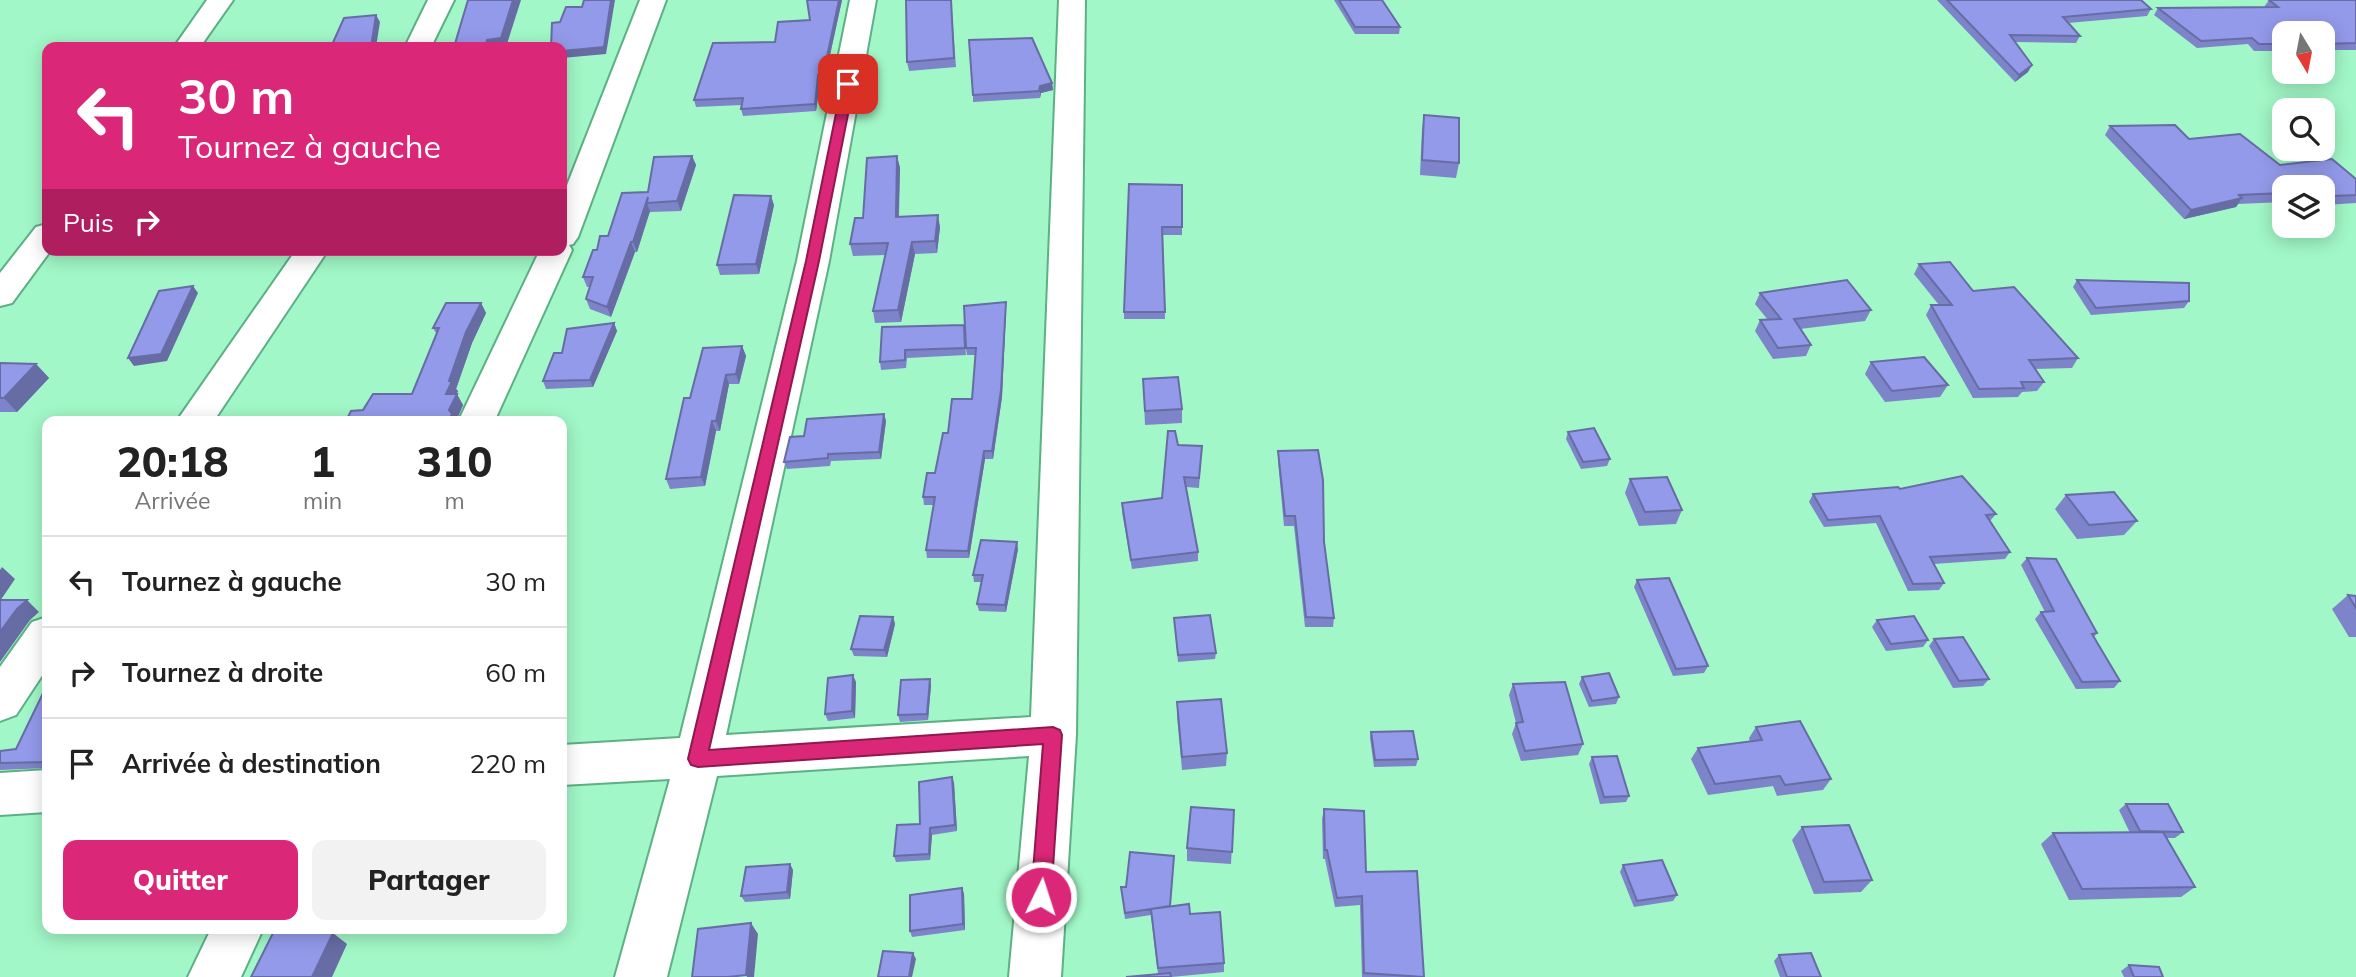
<!DOCTYPE html>
<html lang="fr">
<head>
<meta charset="utf-8">
<style>
	:root { --surface:#fff; --page:#f2f2f2; --text:#222; --muted:#767676; --line:#e0e0e0; --accent:#db2777 }
	body { margin:0; font-family:Mulish,sans-serif; background:var(--page); color:var(--text); height:100vh; display:flex; flex-direction:column; font-size:26px; white-space:nowrap }
	* { box-sizing:border-box; margin:0 }
	p { font-size:23px; color:var(--muted) }
	.icon { flex:none; width:38px; height:38px; fill:none; stroke:currentColor; stroke-width:2; stroke-linecap:round; stroke-linejoin:round }
	.map { position:relative; flex:1; overflow:hidden }
	.details { position:absolute; left:42px; top:416px; width:525px; height:518px; display:flex; flex-direction:column; background:var(--surface); border-radius:14px; box-shadow:0 4px 18px #0003 }
	.details>* { flex:none }
	.top-card { position:absolute; left:42px; top:42px; width:525px; height:214px; border-radius:14px; box-shadow:0 4px 18px #0003; background:#db2777; color:#fff; overflow:hidden }
	.needle { width:46px; rotate:170deg }
	.fabs { position:absolute; left:2272px; top:21px; display:grid; gap:14px }
	.fabs a { display:grid; place-items:center; width:63px; height:63px; border-radius:14px; background:var(--surface); box-shadow:0 4px 18px #0003; font-size:35px }
	.pin { position:absolute; display:grid; place-items:center; width:60px; height:60px; color:#fff; margin:-30px; border-radius:14px; box-shadow:0 4px 10px #0006 }
	.me { position:absolute; width:77px; margin:-38px; rotate:4deg; stroke-linejoin:round; filter:drop-shadow(0 0 5px #0008) }
	.turn { display:flex; align-items:center; gap:24px; height:147px; padding:0 21px; font-size:32px }
	.turn .icon { width:91px; height:91px; stroke-width:2.5 }
	.turn b { display:block; font-size:49px; line-height:60px }
	.then { display:flex; align-items:center; height:66px; padding:0 21px; background:#0003; gap:14px; font-size:26px }
	.eta { display:flex; justify-content:space-evenly; align-items:center; height:119px; text-align:center }
	.eta b { font-size:42px; font-weight:800; line-height:49px }
	.primary-button { display:flex; gap:14px; margin-top:auto; padding:14px 21px }
	.primary-button a { flex:1; height:80px; border-radius:14px; background:var(--accent); color:#fff; font-size:28px; font-weight:800; line-height:80px; text-align:center }
	.primary-button a+a { background:var(--page); color:var(--text) }
	ul { padding:0; list-style:none }
	li { display:flex; align-items:center; gap:21px; height:91px; padding:0 21px; border-top:2px solid var(--line) }
	li div { flex:1 }
	li b { display:block; font-size:26px }
	li em { font-style:normal }
	.map>svg:first-child { display:block }
	.lines { fill:none; stroke-linecap:round; stroke-linejoin:round }
	.minor-casing { stroke:#5cb084; stroke-width:4 }
	.minor { fill:#fff; fill-rule:evenodd }
	.wall { fill:#7e84c9 }
	.shaded-wall { fill:#676ca4 }
	.building { fill:#939aea; stroke:#676ca4; stroke-width:2 }
	.route { fill:#db2777; stroke:#8e194d; stroke-width:2 }
</style>
</head>
<body>
<div class="map">
<svg width="2356" height="977" viewBox="0 0 2356 977">
	<rect width="100%" height="100%" fill="#a1f7c7"/>
	<g class="lines">
		<g class="minor-casing">
			<path id="minor" d="M 207,0 L 233,0 L 200,47 L 174,47 Z
				M 428,0 L 454,0 L 431,47 L 405,47 Z
				M 640,0 L 666,0 L 578,237 L 573,244 L 569,245 L 572,250 L 494,422 L 458,422 L 540,250 L 562,250 L 562,198 Z
				M 850,0 L 876,0 L 829,261 L 726,735 L 1031,717 L 1059,0 L 1085,0 L 1076,735 L 1061,977 L 1009,977 L 1029,756 L 717,776 L 667,977 L 615,977 L 670,779 L 562,785 L 562,745 L 680,738 L 797,261 Z
				M 47,224 L 47,250 L 51,250 L 12,303 L 0,306 L 0,273 L 36,227 Z
				M 296,250 L 328,250 L 213,422 L 176,422 Z
				M 47,617 L 47,668 L 16,715 L 0,721 L 0,667 L 32,622 Z
				M 47,770 L 47,812 L 0,815 L 0,773 Z
				M 211,929 L 263,929 L 241,977 L 188,977 Z"/>
		</g>
		<use href="#minor" class="minor"/>
	</g>
	<path class="wall" d="M 807,0 L 842,0 L 823,87 L 820,83 L 816,111 L 743,116 L 741,109 L 742,105 L 696,107 L 694,100 L 775,42 L 810,20 Z
		M 906,0 L 951,0 L 956,67 L 909,71 L 907,62 Z
		M 1334,0 L 1382,0 L 1400,27 L 1399,34 L 1355,34 Z
		M 1937,0 L 2141,0 L 2151,9 L 2147,16 L 2068,23 L 2080,36 L 2076,43 L 2015,42 L 2028,72 L 2015,82 Z
		M 2269,0 L 2356,0 L 2356,50 L 2322,50 L 2322,33 L 2284,33 L 2284,51 L 2254,51 L 2248,44 L 2197,48 L 2154,15 L 2158,8 L 2264,7 Z
		M 1052,83 L 1053,90 L 1041,93 L 1040,98 L 973,102 L 973,95 Z
		M 1424,115 L 1459,163 L 1456,178 L 1420,175 L 1422,129 Z
		M 2110,126 L 2189,139 L 2280,165 L 2356,179 L 2356,203 L 2325,205 L 2322,203 L 2322,187 L 2284,187 L 2284,202 L 2238,204 L 2236,207 L 2184,219 L 2105,135 Z
		M 692,156 L 696,165 L 681,211 L 650,212 L 650,211 L 637,252 L 635,252 L 611,317 L 590,309 L 586,299 L 590,287 L 587,287 L 583,277 L 597,250 L 608,236 L 648,192 Z
		M 897,156 L 900,168 L 899,217 L 940,227 L 937,253 L 915,254 L 901,322 L 875,323 L 873,311 L 885,255 L 853,256 L 850,244 L 863,218 Z
		M 1182,185 L 1182,235 L 1163,235 L 1165,319 L 1124,319 L 1124,312 Z
		M 774,205 L 759,274 L 720,275 L 717,265 Z
		M 1919,264 L 1973,291 L 2078,358 L 2072,368 L 2035,369 L 2044,382 L 2037,391 L 2022,392 L 2018,397 L 1973,398 L 1926,315 L 1931,305 L 1939,305 L 1914,274 Z
		M 2077,280 L 2189,301 L 2184,308 L 2091,315 L 2073,287 Z
		M 1760,293 L 1871,310 L 1865,321 L 1800,329 L 1811,345 L 1806,356 L 1773,359 L 1755,331 L 1760,320 L 1768,320 L 1755,304 Z
		M 481,303 L 486,313 L 472,343 L 456,389 L 458,391 L 456,394 L 463,405 L 456,421 L 457,422 L 333,422 L 412,394 L 437,335 L 433,328 Z
		M 1006,310 L 1002,397 L 993,459 L 985,459 L 969,558 L 927,558 L 926,550 L 934,505 L 924,505 L 923,497 L 935,473 L 948,433 L 972,399 L 976,355 L 967,355 L 965,343 L 966,355 L 907,358 L 906,368 L 881,370 L 880,362 L 964,325 Z
		M 614,323 L 617,331 L 593,387 L 546,389 L 543,381 L 562,353 Z
		M 742,346 L 746,356 L 739,384 L 729,384 L 720,431 L 716,431 L 705,486 L 670,489 L 666,479 L 690,398 Z
		M 1871,362 L 1948,385 L 1940,397 L 1885,402 L 1865,374 Z
		M 0,363 L 36,364 L 49,378 L 17,412 L 0,412 Z
		M 1143,379 L 1182,409 L 1182,423 L 1145,425 Z
		M 884,414 L 886,421 L 881,459 L 831,461 L 830,466 L 787,469 L 784,462 L 804,436 Z
		M 1568,432 L 1610,459 L 1607,466 L 1581,469 L 1566,439 Z
		M 1178,445 L 1202,446 L 1199,488 L 1186,487 L 1198,552 L 1198,561 L 1132,569 L 1122,512 L 1122,503 L 1162,498 Z
		M 1278,451 L 1324,542 L 1334,618 L 1333,627 L 1305,627 L 1294,526 L 1284,526 L 1278,461 Z
		M 1630,479 L 1682,510 L 1676,524 L 1639,526 L 1625,493 Z
		M 1900,489 L 1996,514 L 1990,521 L 2010,552 L 2005,559 L 1934,564 L 1944,583 L 1939,590 L 1908,591 L 1876,523 L 1824,527 L 1809,502 L 1813,494 Z
		M 2066,495 L 2137,521 L 2124,535 L 2077,539 L 2055,509 Z
		M 1018,549 L 1006,612 L 979,611 L 977,604 L 981,582 L 974,582 L 973,575 Z
		M 2027,558 L 2097,633 L 2094,637 L 2120,681 L 2114,688 L 2076,689 L 2035,619 L 2041,612 L 2045,612 L 2021,565 Z
		M 1637,580 L 1708,666 L 1704,673 L 1673,676 L 1634,587 Z
		M 2348,595 L 2356,596 L 2356,637 L 2349,637 L 2332,609 Z
		M 893,617 L 895,624 L 887,657 L 854,656 L 851,649 Z
		M 1174,618 L 1216,653 L 1215,659 L 1178,662 Z
		M 1877,620 L 1928,640 L 1923,647 L 1886,651 L 1872,627 Z
		M 1934,639 L 1989,679 L 1983,686 L 1953,688 L 1929,646 Z
		M 1582,677 L 1619,697 L 1616,704 L 1589,707 L 1579,684 Z
		M 856,682 L 855,718 L 828,721 L 825,714 Z
		M 1513,684 L 1583,744 L 1578,755 L 1521,761 L 1512,734 L 1516,723 L 1509,695 Z
		M 931,685 L 928,720 L 900,722 L 898,715 Z
		M 47,687 L 47,768 L 0,770 L 0,751 L 16,749 Z
		M 1177,702 L 1227,753 L 1226,766 L 1182,770 L 1177,716 Z
		M 1756,727 L 1831,779 L 1823,790 L 1777,796 L 1773,786 L 1708,795 L 1691,759 L 1698,748 L 1750,742 L 1749,738 Z
		M 1371,732 L 1418,759 L 1416,766 L 1374,767 L 1370,738 Z
		M 1592,757 L 1629,796 L 1626,802 L 1600,804 L 1589,764 Z
		M 952,777 L 954,783 L 957,831 L 932,835 L 930,860 L 896,862 L 894,856 L 920,824 Z
		M 2126,804 L 2183,832 L 2175,838 L 2167,838 L 2195,887 L 2181,897 L 2069,900 L 2041,844 L 2053,833 L 2130,833 L 2119,810 Z
		M 1324,809 L 1366,872 L 1424,977 L 1362,977 L 1360,905 L 1335,907 L 1325,859 L 1323,859 L 1322,819 Z
		M 1234,810 L 1231,864 L 1187,861 L 1187,848 Z
		M 1802,827 L 1872,880 L 1861,892 L 1814,894 L 1792,840 Z
		M 1174,856 L 1170,906 L 1190,914 L 1224,963 L 1224,972 L 1171,977 L 1158,974 L 1151,915 L 1125,919 L 1121,887 L 1126,887 Z
		M 790,864 L 793,870 L 790,899 L 745,902 L 741,896 Z
		M 1623,865 L 1677,895 L 1673,901 L 1634,907 L 1620,872 Z
		M 962,888 L 964,894 L 965,930 L 912,937 L 910,931 Z
		M 1779,955 L 1821,977 L 1780,977 L 1774,961 Z
		M 2129,965 L 2163,977 L 2124,977 L 2121,971 Z"/>
	<path class="shaded-wall" d="M 513,0 L 521,0 L 506,47 L 485,47 L 487,40 Z
		M 611,0 L 615,0 L 606,54 L 562,58 L 562,51 Z
		M 839,0 L 842,0 L 823,87 L 822,80 Z
		M 376,15 L 380,22 L 376,47 L 371,47 Z
		M 2032,65 L 2028,72 L 2015,82 L 2019,75 Z
		M 818,76 L 820,83 L 816,111 L 815,104 Z
		M 1052,83 L 1053,90 L 1041,93 L 1040,98 L 1040,86 Z
		M 692,156 L 696,165 L 681,211 L 677,201 Z
		M 897,156 L 900,168 L 898,228 L 896,217 Z
		M 771,196 L 774,205 L 759,274 L 756,264 Z
		M 648,197 L 647,203 L 650,211 L 637,252 L 633,242 Z
		M 2242,198 L 2236,207 L 2184,219 L 2191,210 Z
		M 938,215 L 940,227 L 937,253 L 935,241 Z
		M 631,242 L 635,252 L 611,317 L 607,307 Z
		M 912,242 L 915,254 L 901,322 L 898,310 Z
		M 193,286 L 198,293 L 167,361 L 134,366 L 128,358 Z
		M 1006,302 L 1006,310 L 1002,397 L 993,459 L 992,451 Z
		M 481,303 L 486,313 L 472,343 L 456,389 L 458,391 L 452,404 L 457,394 L 463,405 L 456,421 L 457,422 L 448,422 L 449,410 L 446,394 L 449,381 L 466,332 Z
		M 614,323 L 617,331 L 593,387 L 590,380 Z
		M 742,346 L 746,356 L 739,384 L 736,374 Z
		M 36,364 L 49,378 L 17,412 L 4,398 Z
		M 726,375 L 729,384 L 720,431 L 716,421 Z
		M 884,414 L 886,421 L 881,459 L 879,452 Z
		M 712,421 L 716,431 L 705,486 L 701,477 Z
		M 984,451 L 985,459 L 969,558 L 968,551 Z
		M 562,512 L 566,520 L 562,532 Z
		M 1017,542 L 1018,549 L 1006,612 L 1005,605 Z
		M 2,567 L 15,579 L 0,601 L 0,570 Z
		M 27,600 L 39,612 L 30,620 L 0,662 L 0,632 L 17,609 Z
		M 893,617 L 895,624 L 887,657 L 884,650 Z
		M 853,675 L 856,682 L 855,718 L 852,711 Z
		M 930,679 L 931,685 L 928,720 L 927,714 Z
		M 952,777 L 954,783 L 957,831 L 955,825 Z
		M 930,828 L 932,835 L 930,860 L 929,854 Z
		M 790,864 L 793,870 L 790,899 L 787,892 Z
		M 962,888 L 964,894 L 965,930 L 963,924 Z
		M 751,923 L 758,934 L 754,977 L 747,977 L 746,975 Z
		M 333,933 L 347,944 L 332,977 L 312,977 Z
		M 913,953 L 916,959 L 912,977 L 909,977 Z"/>
	<path class="building" d="M 468,0 L 513,0 L 501,38 L 487,40 L 485,47 L 454,47 Z
		M 584,0 L 611,0 L 604,47 L 562,51 L 562,47 L 551,47 L 552,23 L 560,22 L 566,7 L 582,7 Z
		M 807,0 L 839,0 L 822,80 L 818,76 L 815,104 L 741,109 L 743,98 L 694,100 L 713,43 L 775,42 L 778,22 L 810,20 Z
		M 906,0 L 951,0 L 954,58 L 907,62 Z
		M 1339,0 L 1382,0 L 1400,27 L 1355,27 Z
		M 1947,0 L 2141,0 L 2151,9 L 2063,17 L 2080,36 L 2010,35 L 2032,65 L 2019,75 Z
		M 2269,0 L 2356,0 L 2356,43 L 2322,44 L 2322,33 L 2284,33 L 2284,44 L 2259,44 L 2252,38 L 2201,41 L 2158,8 L 2278,7 Z
		M 376,15 L 371,47 L 331,47 L 344,18 Z
		M 1032,38 L 1052,83 L 1040,86 L 1039,91 L 973,95 L 969,40 Z
		M 1424,115 L 1459,118 L 1459,163 L 1422,160 Z
		M 2175,125 L 2189,139 L 2240,134 L 2280,165 L 2332,159 L 2356,179 L 2356,195 L 2333,196 L 2327,192 L 2322,192 L 2322,187 L 2284,187 L 2284,193 L 2239,195 L 2242,198 L 2191,210 L 2110,126 Z
		M 692,156 L 677,201 L 647,203 L 648,197 L 633,242 L 631,242 L 607,307 L 586,299 L 593,277 L 583,277 L 593,250 L 597,250 L 600,236 L 608,236 L 622,193 L 648,192 L 654,157 Z
		M 897,156 L 896,217 L 938,215 L 935,241 L 912,242 L 898,310 L 873,311 L 888,243 L 850,244 L 855,218 L 863,218 L 867,158 Z
		M 1129,184 L 1182,185 L 1182,227 L 1162,227 L 1165,312 L 1124,312 Z
		M 734,195 L 771,196 L 756,264 L 717,265 Z
		M 1950,262 L 1973,291 L 2014,287 L 2078,358 L 2029,360 L 2044,382 L 2021,382 L 2024,388 L 1979,389 L 1931,305 L 1952,305 L 1919,264 Z
		M 1847,280 L 1871,310 L 1794,319 L 1811,345 L 1778,348 L 1760,320 L 1781,319 L 1760,293 Z
		M 2077,280 L 2189,283 L 2189,301 L 2096,308 Z
		M 193,286 L 161,354 L 128,358 L 159,291 Z
		M 1006,302 L 1001,390 L 992,451 L 984,451 L 968,551 L 926,550 L 935,497 L 923,497 L 927,473 L 935,473 L 943,433 L 948,433 L 952,399 L 972,399 L 976,348 L 966,348 L 964,306 Z
		M 446,303 L 481,303 L 466,332 L 449,381 L 452,381 L 446,394 L 457,394 L 449,410 L 452,414 L 448,422 L 333,422 L 336,417 L 348,417 L 351,411 L 363,410 L 373,394 L 412,394 L 439,328 L 433,328 Z
		M 614,323 L 590,380 L 543,381 L 554,353 L 562,353 L 567,329 Z
		M 964,325 L 965,348 L 905,350 L 905,360 L 880,362 L 882,327 Z
		M 742,346 L 736,374 L 726,375 L 716,421 L 712,421 L 701,477 L 666,479 L 684,398 L 690,398 L 703,348 Z
		M 1924,357 L 1948,385 L 1892,391 L 1871,362 Z
		M 0,363 L 1,363 L 36,364 L 4,398 L 0,398 Z
		M 1178,377 L 1182,409 L 1145,411 L 1143,379 Z
		M 884,414 L 879,452 L 828,454 L 828,458 L 784,462 L 790,437 L 804,436 L 807,419 Z
		M 279,418 L 326,418 L 325,422 L 276,422 Z
		M 1594,428 L 1610,459 L 1583,462 L 1568,432 Z
		M 1168,431 L 1175,431 L 1178,445 L 1202,446 L 1199,478 L 1184,477 L 1198,552 L 1131,560 L 1122,503 L 1162,498 Z
		M 1318,450 L 1323,480 L 1324,542 L 1334,618 L 1306,617 L 1295,516 L 1285,516 L 1278,451 Z
		M 1962,476 L 1996,514 L 1986,515 L 2010,552 L 1930,557 L 1944,583 L 1913,584 L 1880,516 L 1828,520 L 1813,494 L 1898,487 L 1900,489 Z
		M 1667,477 L 1682,510 L 1645,512 L 1630,479 Z
		M 2114,492 L 2137,521 L 2089,525 L 2066,495 Z
		M 981,540 L 1017,542 L 1005,605 L 977,604 L 983,575 L 973,575 Z
		M 2027,558 L 2056,559 L 2097,633 L 2092,634 L 2120,681 L 2082,682 L 2041,612 L 2054,611 Z
		M 1669,578 L 1708,666 L 1676,669 L 1637,580 Z
		M 2348,595 L 2356,596 L 2356,608 Z
		M 0,600 L 27,600 L 17,609 L 0,632 Z
		M 1210,615 L 1216,653 L 1178,655 L 1174,618 Z
		M 860,616 L 893,617 L 884,650 L 851,649 Z
		M 1914,616 L 1928,640 L 1891,644 L 1877,620 Z
		M 1963,637 L 1989,679 L 1959,681 L 1934,639 Z
		M 1609,673 L 1619,697 L 1592,701 L 1582,677 Z
		M 853,675 L 852,711 L 825,714 L 828,678 Z
		M 930,679 L 927,714 L 898,715 L 901,680 Z
		M 1565,682 L 1583,744 L 1525,751 L 1516,723 L 1523,722 L 1513,684 Z
		M 46,687 L 47,687 L 47,762 L 0,763 L 0,751 L 16,749 Z
		M 1221,699 L 1227,753 L 1182,757 L 1177,702 Z
		M 1800,721 L 1831,779 L 1785,785 L 1780,776 L 1715,784 L 1698,748 L 1762,740 L 1756,727 Z
		M 1413,731 L 1418,759 L 1375,760 L 1371,732 Z
		M 1617,756 L 1629,796 L 1604,797 L 1592,757 Z
		M 952,777 L 955,825 L 930,828 L 929,854 L 894,856 L 897,825 L 920,824 L 919,782 Z
		M 2126,804 L 2168,804 L 2183,832 L 2140,831 Z
		M 1191,807 L 1234,810 L 1232,852 L 1187,848 Z
		M 1324,809 L 1364,811 L 1366,872 L 1417,871 L 1424,977 L 1364,973 L 1362,896 L 1337,898 L 1327,850 L 1325,850 Z
		M 1849,825 L 1872,880 L 1824,882 L 1802,827 Z
		M 2163,832 L 2195,887 L 2082,889 L 2053,833 Z
		M 1130,852 L 1174,856 L 1170,906 L 1125,913 L 1121,887 L 1126,887 Z
		M 1662,860 L 1677,895 L 1637,901 L 1623,865 Z
		M 790,864 L 787,892 L 741,896 L 746,867 Z
		M 962,888 L 963,924 L 910,931 L 910,895 Z
		M 1189,904 L 1190,914 L 1220,912 L 1224,963 L 1158,968 L 1151,909 Z
		M 751,923 L 746,975 L 728,977 L 692,977 L 698,929 Z
		M 274,931 L 333,933 L 312,977 L 251,977 Z
		M 883,951 L 913,953 L 909,977 L 878,977 Z
		M 1811,953 L 1821,977 L 1787,977 L 1779,955 Z
		M 2129,965 L 2159,967 L 2163,977 L 2134,977 Z
		M 1170,973 L 1171,977 L 1126,977 Z"/>
	<path class="route" d="M 848,81 L 854,84 L 819,261 L 709,750 L 1053,727 L 1060,730 L 1062,735 L 1051,897 L 1048,903 L 1041,906 L 1034,903 L 1031,897 L 1043,744 L 698,767 L 691,765 L 688,759 L 806,261 L 842,84 Z"/>
</svg>
<div class="fabs">
<a><svg class="needle" viewBox="-14 -14 28 28"><path d="M0-13l5 13h-10z" fill="#e53935"/><path d="M0 13l5-13h-10z" fill="#767676"/></svg></a>
<a><svg class="icon" aria-label="search" viewBox="0 0 24 24"><circle cx="10" cy="10" r="6"/><path d="M15 15l6 6"/></svg></a>
<a><svg class="icon" aria-label="layers" viewBox="0 0 24 24"><path d="M12 4l9 5-9 5-9-5zM3 14l9 5 9-5"/></svg></a>
</div>
<div class="pin" style="left:848px;top:84px;background:#d93025"><svg class="icon" aria-label="arrive" viewBox="0 0 24 24"><path d="M6 21V4h12l-3 4 3 4H6"/></svg></div>
<svg class="me" style="left:1041px;top:897px" viewBox="-20 -20 40 40"><circle r="17" fill="#db2777" stroke="#fff" stroke-width="3"/><path d="M0-11L8 9 0 5-8 9z" fill="#fff"/></svg>
<div class="top-card">
<div class="turn"><svg class="icon" aria-label="left" viewBox="0 0 24 24"><path d="M17 20v-9H6M10 6l-5 5 5 5"/></svg><div><b>30 m</b>Tournez à gauche</div></div>
<div class="then">Puis<svg class="icon" aria-label="right" viewBox="0 0 24 24"><path d="M7 20v-9h11M14 6l5 5-5 5"/></svg></div>
</div>
<section class="details">
<div class="eta">
<div><b>20:18</b><p>Arrivée</p></div>
<div><b>1</b><p>min</p></div>
<div><b>310</b><p>m</p></div>
</div>
<ul>
<li><svg class="icon" aria-label="left" viewBox="0 0 24 24"><path d="M17 20v-9H6M10 6l-5 5 5 5"/></svg><div><b>Tournez à gauche</b></div><em>30 m</em></li>
<li><svg class="icon" aria-label="right" viewBox="0 0 24 24"><path d="M7 20v-9h11M14 6l5 5-5 5"/></svg><div><b>Tournez à droite</b></div><em>60 m</em></li>
<li><svg class="icon" aria-label="arrive" viewBox="0 0 24 24"><path d="M6 21V4h12l-3 4 3 4H6"/></svg><div><b>Arrivée à destination</b></div><em>220 m</em></li>
</ul>
<div class="primary-button"><a>Quitter</a><a>Partager</a></div>
</section>
</div>
</body>
</html>
